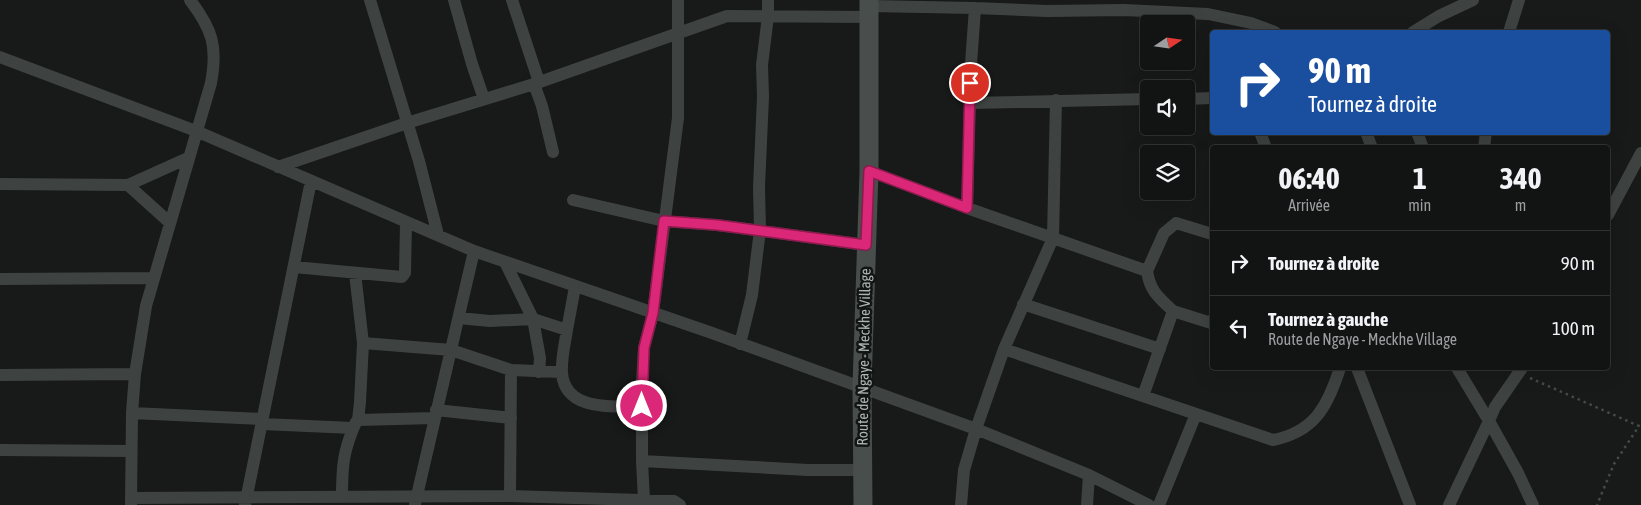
<!DOCTYPE html>
<html lang="fr">
<head>
<meta charset="utf-8">
<style>
	:root { --surface:#121313; --page:#1f2021; --text:#f1f3f6; --muted:#9c9ea0; --line:#313233 }
	body { margin:0; font-family:"Asap Condensed",sans-serif; background:var(--page); color:var(--text); height:100vh; display:flex; flex-direction:column; font-size:19px; white-space:nowrap }
	* { box-sizing:border-box; margin:0 }
	p { font-size:16px; color:var(--muted) }
	.icon { flex:none; width:28px; height:28px; fill:none; stroke:currentColor; stroke-width:2; stroke-linecap:round; stroke-linejoin:round }
	.map { position:relative; flex:1; overflow:hidden }
	.panel { position:absolute; left:1210px; top:145px; width:400px; height:225px; display:flex; flex-direction:column; background:var(--surface); border-radius:5px; box-shadow:0 5px 20px #0002,0 0 0 1px var(--line) }
	.panel>* { flex:none }
	.top-card { position:absolute; left:1210px; top:30px; width:400px; height:105px; border-radius:5px; box-shadow:0 5px 20px #0002,0 0 0 1px var(--line); background:#1a4fa0; color:#fff; overflow:hidden }
	.needle { width:32px; rotate:77deg }
	.fabs { position:absolute; left:1140px; top:15px; display:grid; gap:10px }
	.fabs a { display:grid; place-items:center; width:55px; height:55px; border-radius:5px; background:var(--surface); box-shadow:0 5px 20px #0002,0 0 0 1px var(--line); font-size:25px }
	.pin { position:absolute; display:grid; place-items:center; width:42px; height:42px; color:#fff; margin:-21px; border:2px solid #fff; border-radius:50%; box-shadow:0 1px 5px #0007 }
	.me { position:absolute; width:55px; margin:-28px; rotate:0deg; stroke-linejoin:round; filter:drop-shadow(0 0 4px #0008) }
	.turn { display:flex; align-items:center; gap:18px; height:105px; padding:0 15px; font-size:22px }
	.turn .icon { width:65px; height:65px; stroke-width:2.5 }
	.turn b { display:block; font-size:35px; line-height:42px }
	.eta { display:flex; justify-content:space-evenly; align-items:center; height:85px; text-align:center }
	.eta b { font-size:30px; font-weight:700; line-height:35px }
	ul { padding:0; list-style:none }
	li { display:flex; align-items:center; gap:15px; height:65px; padding:0 15px; border-top:1px solid var(--line) }
	li div { flex:1 }
	li b { display:block; font-size:19px }
	li em { font-style:normal }
	.map>svg:first-child { display:block }
	.lines { fill:none; stroke-linecap:round; stroke-linejoin:round }
	.path { stroke:#434a48; stroke-width:2.5; stroke-dasharray:2.5 4; stroke-linecap:butt }
	.street { stroke:#3e4342; stroke-width:12 }
	.secondary { stroke:#474e4c; stroke-width:19 }
	.route-casing { stroke:#8e194d; stroke-width:12 }
	.route { stroke:#db2777; stroke-width:9 }
	.labels { text-anchor:middle; stroke-width:5; stroke-linejoin:round; paint-order:stroke }
	.street-label { font-size:15px; fill:#acb7b4; stroke:#131414 }
</style>
</head>
<body>
<div class="map">
<svg width="1641" height="505" viewBox="0 0 1641 505">
	<rect width="100%" height="100%" fill="#181919"/>
	<g class="lines">
		<path class="path" d="M 1530,378 L 1639,426 L 1614,464 L 1597,505"/>
		<path class="street" d="M 370,0 L 419,161 L 438,235
			M 454,0 L 472,64 L 484,99
			M 512,0 L 539,82
			M 869,6 L 975,8 L 1047,11 L 1124,10 L 1208,14 L 1251,23 L 1275,32
			M 1413,32 L 1439,16 L 1473,0
			M 1509,32 L 1519,0
			M 0,57 L 196,131 L 474,251 L 712,333 L 976,429 L 1089,475 L 1149,505
			M 534,84 L 542,106 L 553,152
			M 1186,99 L 1212,98
			M 970,103 L 1149,99
			M 1260,132 L 1266,148
			M 1366,132 L 1372,148
			M 1417,132 L 1423,148
			M 1484,148 L 1486,132
			M 278,167 L 407,123 L 534,84 L 727,16 L 868,17
			M 869,171 L 967,208 L 1147,271 L 1164,233 L 1176,223 L 1212,234
			M 0,184 L 128,185 L 188,158
			M 128,185 L 169,222
			M 573,200 L 664,221 L 717,225 L 866,245
			M 967,208 L 971,64 L 975,8
			M 1608,215 L 1641,153
			M 505,262 L 533,319 L 567,330 C 565,343 561,359 562,373 C 565,412 614,406 642,407
			M 294,267 L 402,277 L 405,273 L 406,222
			M 355,273 L 363,343 L 451,350 L 511,370 L 510,496
			M 0,279 L 153,278
			M 1023,304 L 1160,349
			M 1173,311 L 1211,323 L 1212,320
			M 459,318 L 490,321 L 533,319 L 540,358 L 539,372
			M 567,330 L 575,287
			M 363,343 L 360,402 L 358,420 L 434,418
			M 740,344 L 752,295 L 760,230 L 759,187 L 763,97 L 762,65 L 768,16 L 768,0
			M 1004,349 L 1273,440 C 1314,432 1327,407 1339,371
			M 1357,368 L 1410,505
			M 1522,368 L 1495,407 L 1489,421 L 1518,473 L 1533,505
			M 511,370 L 562,372
			M 0,375 L 135,374
			M 1143,396 L 1173,311 C 1158,297 1150,291 1147,271
			M 436,410 L 511,418
			M 132,413 L 263,419
			M 262,424 L 353,428
			M 0,450 L 131,451
			M 642,461 L 808,470 L 863,470
			M 342,497 C 342,466 343,451 356,422
			M 131,498 L 510,496 L 674,501 L 680,505
			M 644,500 L 642,461 L 642,381 L 644,348 L 653,313 L 678,118 L 678,0
			M 415,504 L 474,251
			M 131,505 L 132,413 L 135,374 L 146,306 L 211,83 C 218,46 212,29 190,0
			M 245,505 L 311,181
			M 961,505 L 964,470 L 976,429 L 1004,349 L 1053,238 L 1056,100
			M 1087,505 L 1089,475
			M 1159,505 L 1196,414
			M 1449,505 L 1489,421 L 1457,368"/>
		<path class="secondary" d="M 863,505 L 862,386 L 869,171 L 869,0"/>
	</g>
	<g class="lines">
		<g class="route-casing">
			<path id="route" d="M 642,406 L 644,348 L 653,313 L 664,221 L 717,225 L 866,245 L 869,171 L 967,208 L 970,83"/>
		</g>
		<use href="#route" class="route"/>
	</g>
	<g class="labels">
		<g class="street-label">
			<text transform="translate(864 357) rotate(-89)" y="5">Route de Ngaye - Meckhe Village</text>
		</g>
	</g>
</svg>
<div class="fabs">
<a><svg class="needle" viewBox="-14 -14 28 28"><path d="M0-13l5 13h-10z" fill="#e53935"/><path d="M0 13l5-13h-10z" fill="#9c9ea0"/></svg></a>
<a><svg class="icon" aria-label="sound" viewBox="0 0 24 24"><path d="M4 9h4l5-4v14l-5-4H4zM17 9q2 3 0 6"/></svg></a>
<a><svg class="icon" aria-label="layers" viewBox="0 0 24 24"><path d="M12 4l9 5-9 5-9-5zM3 14l9 5 9-5"/></svg></a>
</div>
<div class="pin" style="left:970px;top:83px;background:#d93025"><svg class="icon" aria-label="arrive" viewBox="0 0 24 24"><path d="M6 21V4h12l-3 4 3 4H6"/></svg></div>
<svg class="me" style="left:642px;top:406px" viewBox="-20 -20 40 40"><circle r="17" fill="#db2777" stroke="#fff" stroke-width="3"/><path d="M0-11L8 9 0 5-8 9z" fill="#fff"/></svg>
<div class="top-card">
<div class="turn"><svg class="icon" aria-label="right" viewBox="0 0 24 24"><path d="M7 20v-9h11M14 6l5 5-5 5"/></svg><div><b>90 m</b>Tournez à droite</div></div>
</div>
<section class="panel">
<div class="eta">
<div><b>06:40</b><p>Arrivée</p></div>
<div><b>1</b><p>min</p></div>
<div><b>340</b><p>m</p></div>
</div>
<ul>
<li><svg class="icon" aria-label="right" viewBox="0 0 24 24"><path d="M7 20v-9h11M14 6l5 5-5 5"/></svg><div><b>Tournez à droite</b></div><em>90 m</em></li>
<li><svg class="icon" aria-label="left" viewBox="0 0 24 24"><path d="M17 20v-9H6M10 6l-5 5 5 5"/></svg><div><b>Tournez à gauche</b><p>Route de Ngaye - Meckhe Village</p></div><em>100 m</em></li>
</ul>
</section>
</div>
</body>
</html>
